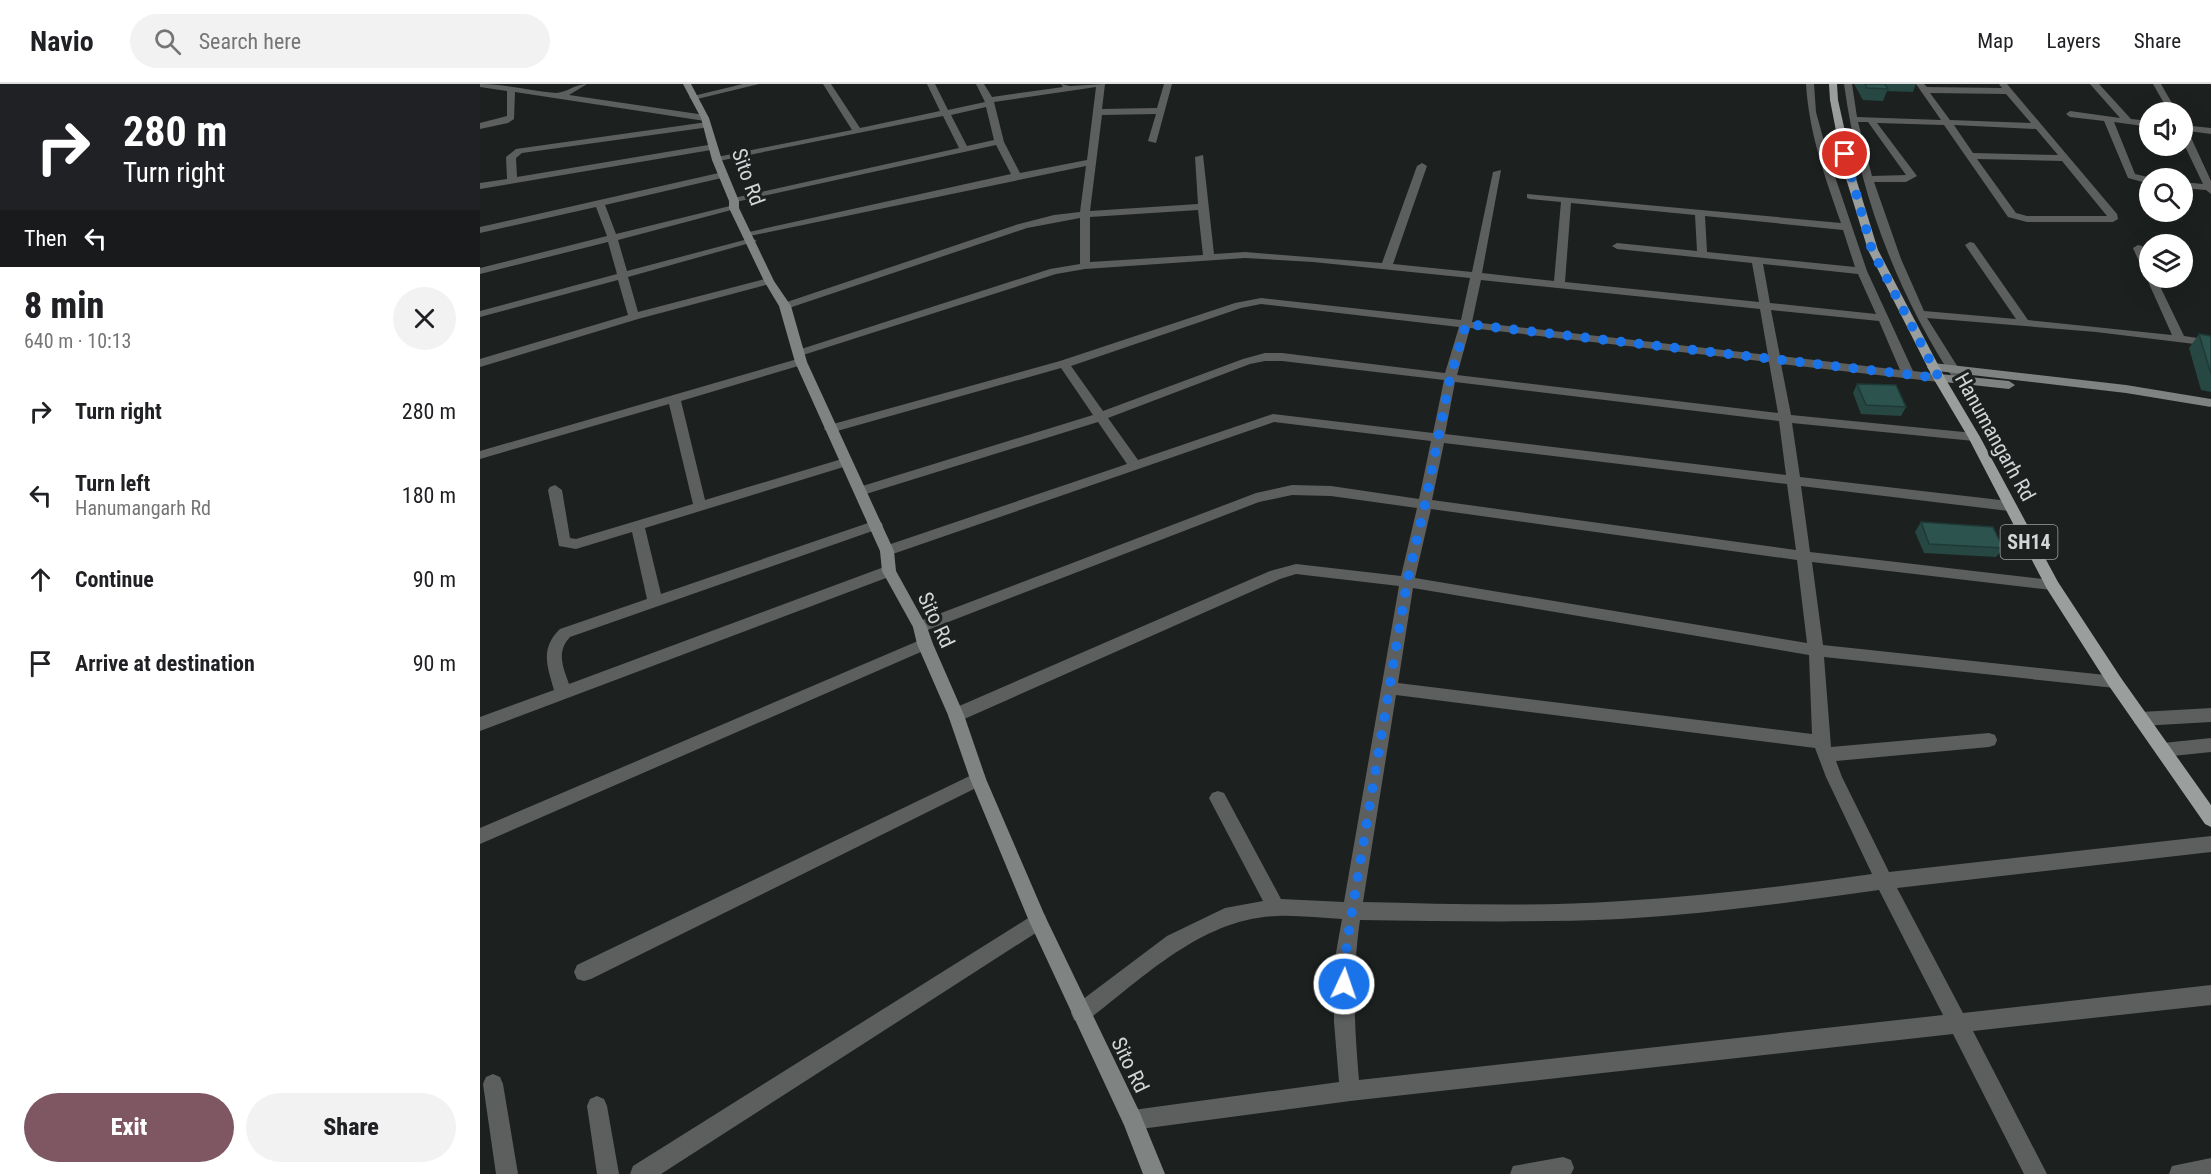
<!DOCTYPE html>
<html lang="en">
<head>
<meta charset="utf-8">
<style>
	:root { --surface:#fff; --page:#f2f2f2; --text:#202124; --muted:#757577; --line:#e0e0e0; --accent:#7e5763 }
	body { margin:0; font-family:"Roboto Condensed",sans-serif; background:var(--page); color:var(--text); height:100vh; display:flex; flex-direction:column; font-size:22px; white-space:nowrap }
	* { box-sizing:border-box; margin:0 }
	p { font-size:20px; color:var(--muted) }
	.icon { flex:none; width:33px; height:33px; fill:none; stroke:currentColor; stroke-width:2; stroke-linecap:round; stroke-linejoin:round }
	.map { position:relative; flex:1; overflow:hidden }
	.side { display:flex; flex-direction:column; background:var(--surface); width:480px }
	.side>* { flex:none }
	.top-card { background:#202124; color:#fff; overflow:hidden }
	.tools { position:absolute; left:1659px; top:18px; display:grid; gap:12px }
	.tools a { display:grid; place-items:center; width:54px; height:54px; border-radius:50%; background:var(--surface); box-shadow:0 6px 24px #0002; font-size:30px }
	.pin { position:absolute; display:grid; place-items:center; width:51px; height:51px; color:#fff; margin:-26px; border:3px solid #fff; border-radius:50%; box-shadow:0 2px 6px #0007 }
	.me { position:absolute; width:66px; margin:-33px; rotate:3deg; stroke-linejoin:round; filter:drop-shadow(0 0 4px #0008) }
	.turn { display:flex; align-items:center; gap:21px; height:126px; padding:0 24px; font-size:27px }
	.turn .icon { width:78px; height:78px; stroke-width:2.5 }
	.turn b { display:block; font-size:42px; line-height:51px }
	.then { display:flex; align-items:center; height:57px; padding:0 24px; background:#0003; gap:12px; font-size:22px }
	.round { display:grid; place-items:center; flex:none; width:63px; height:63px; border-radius:32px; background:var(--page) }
	.head { display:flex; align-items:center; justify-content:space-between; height:102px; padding:0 24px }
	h1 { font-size:36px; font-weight:800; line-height:45px }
	.primary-button { display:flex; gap:12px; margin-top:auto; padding:12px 24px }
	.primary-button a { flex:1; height:69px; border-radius:36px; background:var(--accent); color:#fff; font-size:24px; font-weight:800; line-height:69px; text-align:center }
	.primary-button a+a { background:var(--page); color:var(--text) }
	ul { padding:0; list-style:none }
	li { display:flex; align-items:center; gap:18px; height:84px; padding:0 24px }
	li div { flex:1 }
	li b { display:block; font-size:22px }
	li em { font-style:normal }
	header { display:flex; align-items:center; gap:36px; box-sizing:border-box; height:84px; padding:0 30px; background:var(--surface); border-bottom:2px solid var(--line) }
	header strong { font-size:28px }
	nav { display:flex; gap:33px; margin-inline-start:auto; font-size:21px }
	.search { width:420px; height:54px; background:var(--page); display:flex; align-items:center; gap:15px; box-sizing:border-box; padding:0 21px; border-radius:33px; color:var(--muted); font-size:22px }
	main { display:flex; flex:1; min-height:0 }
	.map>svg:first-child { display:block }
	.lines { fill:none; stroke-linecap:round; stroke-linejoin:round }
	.street { fill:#5d5f5f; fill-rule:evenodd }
	.secondary { fill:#7f8382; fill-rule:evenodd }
	.primary { fill:#9a9f9e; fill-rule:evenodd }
	.wall { fill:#264742 }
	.building { fill:#2c534d; stroke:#1f3a36; stroke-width:1.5 }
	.route { stroke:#1a73e8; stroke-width:10; stroke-dasharray:0 18 }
	.labels { text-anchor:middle; stroke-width:6; stroke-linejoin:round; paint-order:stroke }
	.shield { fill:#1c2120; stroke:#9ca09f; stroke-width:1.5 }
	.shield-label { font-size:20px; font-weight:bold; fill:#d3d6d6 }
	.street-label { font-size:21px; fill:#d3d6d6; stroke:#1c2120 }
</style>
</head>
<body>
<header>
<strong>Navio</strong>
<div class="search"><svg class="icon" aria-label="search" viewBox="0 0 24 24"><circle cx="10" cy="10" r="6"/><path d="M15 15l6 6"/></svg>Search here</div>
<nav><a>Map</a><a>Layers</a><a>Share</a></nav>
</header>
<main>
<section class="side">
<div class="top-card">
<div class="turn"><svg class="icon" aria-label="right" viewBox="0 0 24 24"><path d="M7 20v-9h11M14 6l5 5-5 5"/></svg><div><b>280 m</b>Turn right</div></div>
<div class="then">Then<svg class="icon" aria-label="left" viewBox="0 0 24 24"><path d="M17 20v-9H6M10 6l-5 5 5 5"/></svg></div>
</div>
<div class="head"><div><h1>8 min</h1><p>640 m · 10:13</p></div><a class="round"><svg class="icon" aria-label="close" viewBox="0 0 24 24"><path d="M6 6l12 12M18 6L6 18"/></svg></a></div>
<ul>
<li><svg class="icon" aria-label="right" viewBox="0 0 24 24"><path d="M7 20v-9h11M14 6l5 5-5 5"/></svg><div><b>Turn right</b></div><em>280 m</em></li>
<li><svg class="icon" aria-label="left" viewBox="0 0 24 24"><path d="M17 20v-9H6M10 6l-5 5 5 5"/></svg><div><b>Turn left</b><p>Hanumangarh Rd</p></div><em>180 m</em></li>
<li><svg class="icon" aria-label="ahead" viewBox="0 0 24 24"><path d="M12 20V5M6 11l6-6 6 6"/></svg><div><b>Continue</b></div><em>90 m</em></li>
<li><svg class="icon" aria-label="arrive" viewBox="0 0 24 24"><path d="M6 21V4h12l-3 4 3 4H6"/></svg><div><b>Arrive at destination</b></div><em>90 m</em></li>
</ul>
<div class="primary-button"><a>Exit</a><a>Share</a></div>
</section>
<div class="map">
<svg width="1731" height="1090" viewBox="0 0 1731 1090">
	<rect width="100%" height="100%" fill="#1c2120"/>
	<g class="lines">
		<path class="street" d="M 0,0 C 26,0 50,7 76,9 C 86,9 95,0 107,0 L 89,11 L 225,31 L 229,34 L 225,37 L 35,8 L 34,35 L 28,39 L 0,45 L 0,39 L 27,32 L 27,7 L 0,3 Z
			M 263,0 L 279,0 L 213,16 L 209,13 Z
			M 343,0 L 351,0 L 380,44 L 460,27 L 447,0 L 455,0 L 468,26 L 505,18 L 496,0 L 504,0 L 512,13 L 583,3 L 581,0 L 590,2 L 625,0 L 622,25 L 677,24 L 684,0 L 692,0 L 676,59 L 668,57 L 676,30 L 622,31 L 610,127 L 718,120 L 715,73 L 723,71 L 734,170 L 765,168 L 902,179 L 937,82 L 942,79 L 947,82 L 913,180 L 992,188 L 1013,88 L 1021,86 L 1002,189 L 1074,197 L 1081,118 L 1050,115 L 1047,114 L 1047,110 L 1361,139 C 1345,93 1329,49 1326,0 L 1334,0 L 1336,28 L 1348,72 L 1387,187 L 1433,287 L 1459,290 L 1465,294 L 1459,298 L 1301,280 L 1311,331 L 1494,349 L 1500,353 L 1494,357 L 1312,339 L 1320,393 L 1529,417 L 1536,422 L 1529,427 L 1321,402 L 1330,468 L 1572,496 L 1579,501 L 1572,506 L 1332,478 L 1343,561 L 1635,592 L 1641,594 L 1643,598 L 1641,602 L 1635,604 L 1344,573 L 1351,663 L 1509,649 L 1515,651 L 1517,656 L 1515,661 L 1509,663 L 1356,677 L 1362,693 L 1409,788 L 1731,752 L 1731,768 L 1417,804 L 1483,929 L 1731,901 L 1731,921 L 1493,947 L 1567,1090 L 1544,1090 L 1473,950 L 870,1017 L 653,1046 L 646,1043 L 643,1036 L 646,1029 L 653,1026 L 859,998 L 854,938 L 854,880 L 862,835 C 840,834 818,831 797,832 C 723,834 664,893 608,936 L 601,939 L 594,936 L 591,929 L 594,922 L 687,852 L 745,824 L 783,817 L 729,714 L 732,709 L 738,707 L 744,709 L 801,815 L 864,818 L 919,502 L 816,490 L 800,495 L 482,636 L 476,638 L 470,636 L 468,631 L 470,626 L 790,487 L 816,480 L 921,492 L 937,424 L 851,412 L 812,411 L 779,418 L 445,547 L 435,547 L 433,543 L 435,539 L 776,409 L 812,401 L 851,402 L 939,415 L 951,357 L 794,338 L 407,472 L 402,471 L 400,467 L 402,463 L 647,380 L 618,338 L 386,410 L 376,410 L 374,407 L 376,404 L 613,331 L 581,284 L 350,349 L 344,345 L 346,342 L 580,277 L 755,219 L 781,214 L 981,236 L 990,194 L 833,178 L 765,174 L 605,185 L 576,190 L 323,271 L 315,271 L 315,267 L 570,185 L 600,180 L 600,134 L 547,144 L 309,224 L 301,224 L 301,220 L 539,140 L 574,131 L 600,128 L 606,82 L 265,153 L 264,151 L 269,148 L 531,90 L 516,61 L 251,119 L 251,115 L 254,114 L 479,64 L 463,32 L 234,78 L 232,76 L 237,73 L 372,46 ZM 616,3 L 607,76 L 540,89 L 524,58 L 514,18 ZM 506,23 L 514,56 L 487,62 L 471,31 ZM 1091,119 L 1215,131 L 1217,167 L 1137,159 L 1132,162 L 1137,165 L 1272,179 L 1279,218 L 1085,198 ZM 718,126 L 723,171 L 610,178 L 610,133 ZM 1225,132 L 1363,146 L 1375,183 L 1227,168 ZM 1283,180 L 1378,190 L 1396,230 L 1290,219 ZM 1001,196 L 1280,225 L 1288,271 L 992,238 ZM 781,220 L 979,243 L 965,289 L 802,269 L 785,269 L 763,275 L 623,327 L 591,282 L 761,224 ZM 1291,226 L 1399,237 L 1420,286 L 1300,272 ZM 990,244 L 1289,278 L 1298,329 L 977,291 ZM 785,277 L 802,277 L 964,296 L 953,349 L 793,330 L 658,376 L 628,334 L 770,280 ZM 975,298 L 1299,337 L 1306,391 L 965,350 ZM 964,359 L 1307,400 L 1316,466 L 952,416 ZM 951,425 L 1317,476 L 1327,559 L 935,494 ZM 933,504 L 1329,571 L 1332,650 L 918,599 ZM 916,611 L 1335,664 L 1346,693 L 1392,790 C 1309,802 1226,812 1142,817 C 1056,823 969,820 883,818 ZM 1399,806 L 1463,931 L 879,996 C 874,939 872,892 880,836 C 967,837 1054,839 1140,835 C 1227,830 1313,818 1399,806 Z
			M 1364,0 L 1372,0 L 1377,33 L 1461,36 L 1436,0 L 1444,0 L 1447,3 L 1522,4 L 1519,0 L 1527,0 L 1637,130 L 1638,135 L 1633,138 L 1547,138 L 1528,133 L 1464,41 L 1397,39 L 1437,92 L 1426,98 L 1394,98 L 1421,175 L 1444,227 L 1536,235 L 1485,161 L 1490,158 L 1494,159 L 1548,236 L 1692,251 L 1653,164 L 1658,161 L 1662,162 L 1670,177 L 1670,194 L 1676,194 L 1704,252 L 1731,256 L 1731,262 L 1616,248 L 1447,234 L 1486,296 L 1484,299 L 1476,299 C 1415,206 1379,108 1364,0 ZM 1450,9 L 1526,10 L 1551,39 L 1470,36 ZM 1378,38 L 1388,38 L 1426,91 L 1392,92 ZM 1474,41 L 1556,45 L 1578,71 L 1493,69 ZM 1497,75 L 1582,77 L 1627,132 L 1547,132 L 1536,129 Z
			M 1610,0 L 1619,0 L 1651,35 L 1670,37 L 1670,43 L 1634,38 L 1655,90 L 1672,94 L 1670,94 L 1670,100 L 1648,94 L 1624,37 L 1590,33 L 1586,30 L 1590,27 L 1640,34 Z
			M 1673,0 L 1681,0 L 1697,28 L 1689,28 Z
			M 227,38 L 230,39 L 230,43 L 42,69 L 36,74 L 37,93 L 234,60 L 237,61 L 237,65 L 0,105 L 0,99 L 27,95 L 26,73 L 36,65 Z
			M 1702,41 L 1731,44 L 1731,50 L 1708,47 L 1731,97 L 1731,110 L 1726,106 L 1702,104 L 1702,98 L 1723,100 L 1702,56 Z
			M 243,88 L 246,89 L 246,93 L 125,121 L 136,150 L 254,121 L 259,124 L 138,156 L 147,187 L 272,154 L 277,157 L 148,193 L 158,228 L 289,194 L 294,197 L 293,199 L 158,235 L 0,283 L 0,275 L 148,231 L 138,196 L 0,233 L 0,227 L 137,190 L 128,158 L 0,190 L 0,184 L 127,152 L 116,123 L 0,149 L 0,143 Z
			M 321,274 L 327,278 L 325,280 L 201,317 L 225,416 L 365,374 L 371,378 L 370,381 L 165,444 L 181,510 L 391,438 L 401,438 L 403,441 L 401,444 L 90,553 C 76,568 83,583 89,600 L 404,483 L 414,483 L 416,487 L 414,491 L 0,647 L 0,633 L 74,606 C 67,582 60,564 80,545 L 167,515 L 152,448 L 96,465 L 79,462 L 68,406 L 70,403 L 75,401 L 82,406 L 90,454 L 96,455 L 213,420 L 189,320 L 0,375 L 0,367 Z
			M 445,554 L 450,556 L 453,560 L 450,564 L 0,760 L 0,744 Z
			M 1731,624 L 1731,638 L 1661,642 L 1655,640 L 1653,635 L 1655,630 L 1661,628 Z
			M 1731,654 L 1731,668 L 1683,673 L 1677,671 L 1675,666 L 1677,661 L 1683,659 Z
			M 498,688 L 504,690 L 506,695 L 504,700 L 111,895 L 104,897 L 97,895 L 94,888 L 97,881 Z
			M 558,828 L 565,831 L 567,837 L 565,843 L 181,1090 L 150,1090 L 153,1082 Z
			M 13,990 L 20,993 L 23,1000 L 38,1090 L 16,1090 L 3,1000 L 6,993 Z
			M 117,1012 L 124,1015 L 127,1022 L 139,1090 L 117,1090 L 107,1022 L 110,1015 Z
			M 1083,1073 L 1091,1076 L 1094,1084 L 1091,1090 L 1030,1090 L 1033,1082 Z
			M 1731,1074 L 1731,1090 L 1689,1090 L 1692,1082 Z"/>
		<path class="secondary" d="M 203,0 L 211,0 L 229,34 L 242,76 L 259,117 L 259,124 L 294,197 L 311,222 L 327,278 L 414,467 L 416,487 L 447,543 L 453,560 L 484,631 L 506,695 L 565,832 L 660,1029 L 685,1090 L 663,1090 L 644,1041 L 549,837 L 490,695 L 468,631 L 437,560 L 433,543 L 402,487 L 400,467 L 315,278 L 299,222 L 284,197 L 249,124 L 249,117 L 232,76 L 221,34 Z
			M 1453,279 L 1646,301 L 1731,315 L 1731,323 L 1646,309 L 1449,286 L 1447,283 Z
			M 1459,290 L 1529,297 L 1535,301 L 1529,305 L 1455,297 L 1455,291 Z"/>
		<path class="primary" d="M 1349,0 L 1357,0 L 1358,16 L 1374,88 L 1398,166 L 1465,294 L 1500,353 L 1578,498 L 1641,594 L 1731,721 L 1731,743 L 1725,740 L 1629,602 L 1567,505 L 1488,353 L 1453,294 L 1388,166 L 1364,88 L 1350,16 Z"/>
	</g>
	<path class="wall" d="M 1374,0 L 1436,0 L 1433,8 L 1407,7 L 1403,17 L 1383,16 Z
		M 1719,250 L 1731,252 L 1731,308 L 1721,306 L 1709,264 Z
		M 1377,300 L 1426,323 L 1421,332 L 1381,330 L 1373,309 Z
		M 1441,438 L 1523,464 L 1516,473 L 1444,469 L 1435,448 Z"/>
	<path class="building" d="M 1385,0 L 1405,0 L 1408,5 L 1387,4 Z
		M 1719,250 L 1731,252 L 1731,290 Z
		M 1377,300 L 1416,301 L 1426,323 L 1386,321 Z
		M 1441,438 L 1513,443 L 1523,464 L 1449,460 Z"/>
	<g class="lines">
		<path class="route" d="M 864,900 L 864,880 L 872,827 L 927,498 L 945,420 L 970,294 L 986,240 L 1459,294 L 1392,166 L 1365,70"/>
	</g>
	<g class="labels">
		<rect class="shield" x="1520.5" y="441" width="57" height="34" rx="4.5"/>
		<g class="shield-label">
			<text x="1549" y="465">SH14</text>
		</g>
		<g class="street-label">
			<text transform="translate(268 93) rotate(70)" y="7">Sito Rd</text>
			<text transform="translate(1515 353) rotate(61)" y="7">Hanumangarh Rd</text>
			<text transform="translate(456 536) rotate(65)" y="7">Sito Rd</text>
			<text transform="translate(650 981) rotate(64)" y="7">Sito Rd</text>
		</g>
	</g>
</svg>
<div class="tools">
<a><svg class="icon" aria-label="sound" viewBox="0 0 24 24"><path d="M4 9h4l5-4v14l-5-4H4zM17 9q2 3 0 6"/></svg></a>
<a><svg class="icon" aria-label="search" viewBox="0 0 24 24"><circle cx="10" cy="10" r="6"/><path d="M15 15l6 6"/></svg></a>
<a><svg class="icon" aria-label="layers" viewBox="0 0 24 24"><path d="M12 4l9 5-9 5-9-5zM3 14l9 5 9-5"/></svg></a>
</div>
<div class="pin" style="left:1365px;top:70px;background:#d93025"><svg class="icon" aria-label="arrive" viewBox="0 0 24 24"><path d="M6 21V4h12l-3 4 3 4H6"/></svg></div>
<svg class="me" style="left:864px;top:900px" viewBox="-20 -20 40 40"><circle r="17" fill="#1a73e8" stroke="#fff" stroke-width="3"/><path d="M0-11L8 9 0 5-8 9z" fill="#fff"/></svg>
</div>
</main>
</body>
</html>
